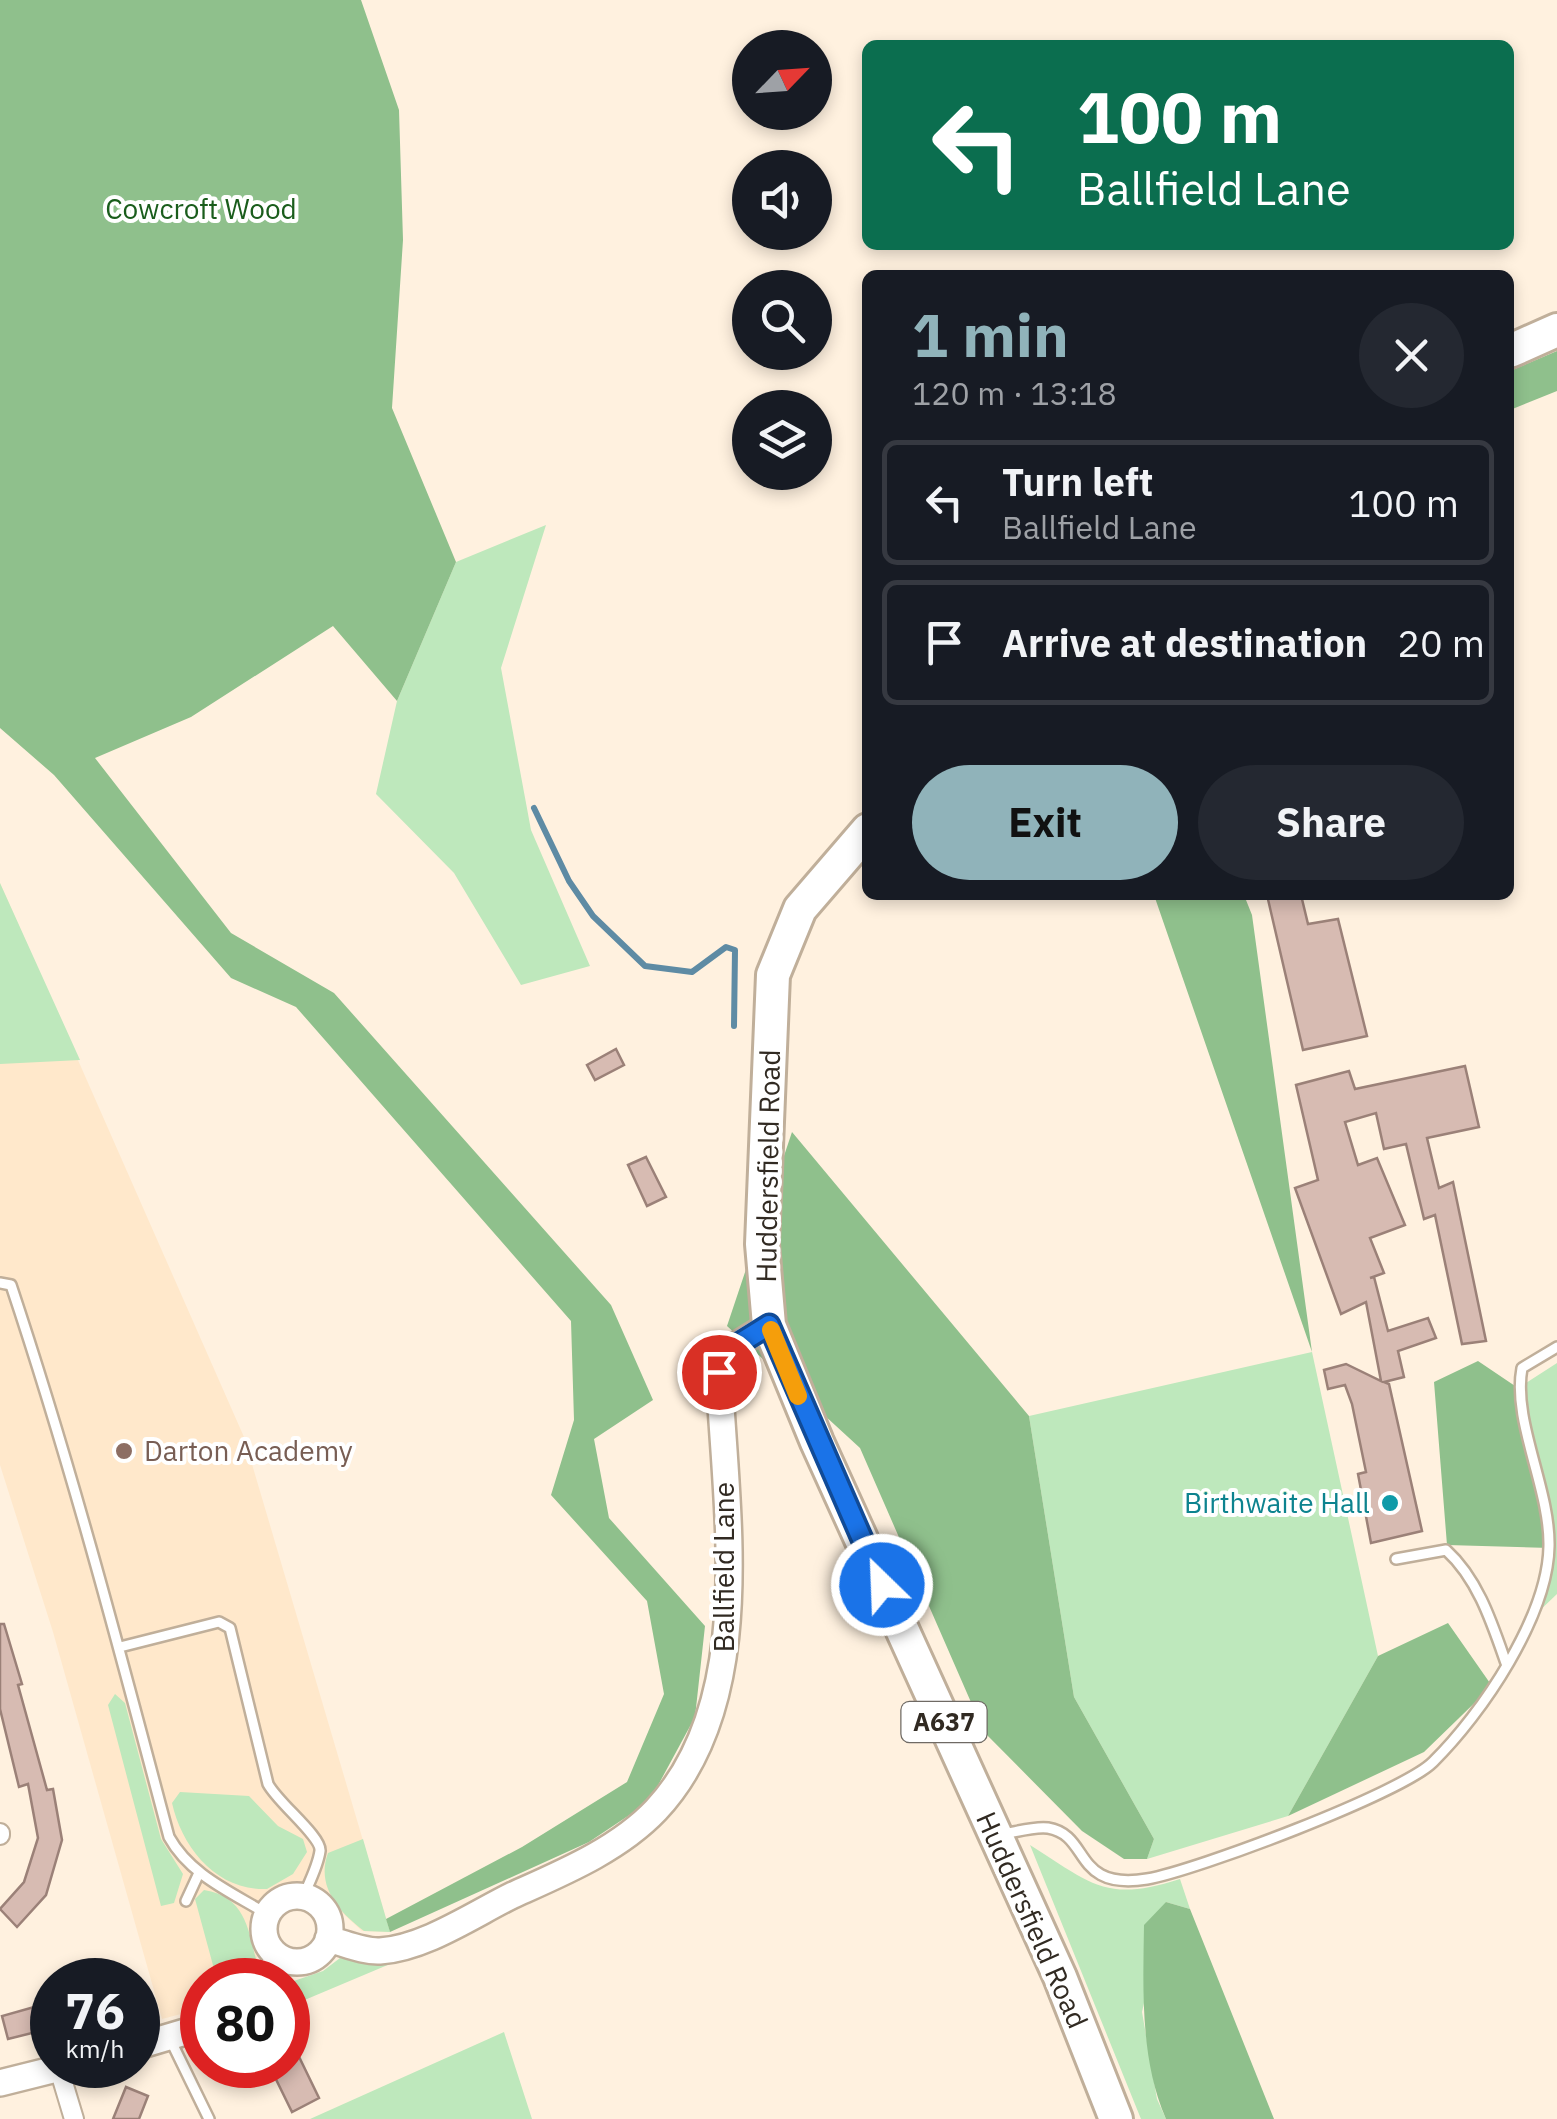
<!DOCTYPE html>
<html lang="en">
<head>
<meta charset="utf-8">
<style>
	:root { --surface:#171b24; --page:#242831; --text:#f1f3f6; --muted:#9ea1a6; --line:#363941; --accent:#90b3ba }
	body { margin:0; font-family:"IBM Plex Sans",sans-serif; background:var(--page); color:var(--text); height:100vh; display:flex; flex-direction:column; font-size:38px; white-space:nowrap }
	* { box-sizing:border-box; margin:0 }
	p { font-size:32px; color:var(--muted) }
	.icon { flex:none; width:55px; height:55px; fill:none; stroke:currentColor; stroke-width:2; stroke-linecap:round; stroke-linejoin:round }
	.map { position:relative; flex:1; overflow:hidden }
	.drawer { position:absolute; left:862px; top:270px; width:652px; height:630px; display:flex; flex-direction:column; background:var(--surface); border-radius:15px; box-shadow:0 5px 15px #0003 }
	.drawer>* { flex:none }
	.hud { position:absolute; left:862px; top:40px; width:652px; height:210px; border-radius:15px; box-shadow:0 5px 15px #0003; background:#0b6e4f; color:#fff; overflow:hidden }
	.needle { width:65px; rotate:65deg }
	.fabs { position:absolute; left:732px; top:30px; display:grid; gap:20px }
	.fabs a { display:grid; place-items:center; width:100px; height:100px; border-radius:50%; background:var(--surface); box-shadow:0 5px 15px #0003; font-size:50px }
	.speed { position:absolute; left:30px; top:1958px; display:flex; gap:20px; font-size:50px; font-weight:700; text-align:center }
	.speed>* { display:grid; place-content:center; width:130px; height:130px; border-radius:50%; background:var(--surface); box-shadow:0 5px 15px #0003; line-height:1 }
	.speed small { font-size:25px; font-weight:400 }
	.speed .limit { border:15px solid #d22; background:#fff; color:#111 }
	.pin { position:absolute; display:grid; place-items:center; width:85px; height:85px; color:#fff; margin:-42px; border:5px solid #fff; border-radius:50%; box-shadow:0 2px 10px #0007 }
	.me { position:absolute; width:110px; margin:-55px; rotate:336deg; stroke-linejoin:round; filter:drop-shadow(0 0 8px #0008) }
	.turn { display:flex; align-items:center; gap:35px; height:210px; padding:0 50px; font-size:45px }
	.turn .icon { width:130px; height:130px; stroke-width:2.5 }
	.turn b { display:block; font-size:70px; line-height:85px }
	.round { display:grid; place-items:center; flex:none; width:105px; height:105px; border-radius:52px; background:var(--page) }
	.headline { display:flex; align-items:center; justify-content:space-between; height:170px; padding:0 50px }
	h1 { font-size:60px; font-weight:700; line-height:75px; color:var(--accent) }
	.button { display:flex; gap:20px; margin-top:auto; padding:20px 50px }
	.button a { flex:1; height:115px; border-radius:60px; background:var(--accent); color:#111; font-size:40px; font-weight:700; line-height:115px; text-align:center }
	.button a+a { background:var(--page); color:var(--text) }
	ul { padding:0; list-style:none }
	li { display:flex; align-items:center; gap:30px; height:125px; margin:0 20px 15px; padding:0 30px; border:5px solid var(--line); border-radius:15px }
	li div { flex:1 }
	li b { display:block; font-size:38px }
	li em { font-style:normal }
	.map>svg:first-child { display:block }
	.built { fill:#ffe8cb }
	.green { fill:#bee8bc }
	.forest { fill:#8fc08c }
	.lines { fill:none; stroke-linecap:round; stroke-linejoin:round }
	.stream { stroke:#5e8ba4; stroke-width:6 }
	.building { fill:#d7bbb2; stroke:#9b8178; stroke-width:2.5 }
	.lane-casing { stroke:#c0af9a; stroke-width:14 }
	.street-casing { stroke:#c0af9a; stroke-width:22 }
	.secondary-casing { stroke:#c0af9a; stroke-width:30 }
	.highway-casing { stroke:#c0af9a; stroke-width:38 }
	.lane { stroke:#fff; stroke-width:9 }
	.street { stroke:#fff; stroke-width:18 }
	.secondary { stroke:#fff; stroke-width:25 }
	.highway { stroke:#fff; stroke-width:32 }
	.route-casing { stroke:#114b97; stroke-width:25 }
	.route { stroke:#1a73e8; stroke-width:18 }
	.slow { stroke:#f59e0b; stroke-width:18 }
	.education-dot { fill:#8d6e63; stroke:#fff; stroke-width:4 }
	.culture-dot { fill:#0f9aa8; stroke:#fff; stroke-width:4 }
	.labels { text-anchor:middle; stroke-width:8; stroke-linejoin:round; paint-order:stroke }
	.shield { fill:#fff; stroke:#6f6a64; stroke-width:2.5 }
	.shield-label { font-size:25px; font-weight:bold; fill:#312a22 }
	.park-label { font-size:28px; fill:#1a5d1c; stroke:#fff }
	.street-label { font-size:28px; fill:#312a22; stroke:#fff }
	.education-label { font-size:28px; fill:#785e54; stroke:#fff; text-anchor:start }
	.culture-label { font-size:28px; fill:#0d838f; stroke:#fff; text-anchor:end }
</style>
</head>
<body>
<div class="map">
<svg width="1557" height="2119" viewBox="0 0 1557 2119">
	<rect width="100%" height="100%" fill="#fff1df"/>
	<path class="built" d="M 0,883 L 244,1437 L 390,1932 L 362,1931 L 307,1881 L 257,1906 L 257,1963 L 232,1980 L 202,1980 L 202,1998 L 185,2008 L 185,2013 L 162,2019 L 53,1632 L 0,1465 Z"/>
	<path class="green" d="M 546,525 L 501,668 L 531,830 L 590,966 L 521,985 L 454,873 L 376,794 L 397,701 L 456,562 Z
		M 0,883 L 80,1060 L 0,1064 Z
		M 1312,1352 L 1378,1656 L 1288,1816 L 1147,1859 L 1154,1839 L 1074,1697 L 1029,1416 Z
		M 1557,1363 L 1557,1594 L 1535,1615 L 1550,1548 L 1518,1388 Z
		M 115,1694 L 125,1703 L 161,1839 L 183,1874 L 174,1903 L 161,1906 L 108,1705 Z
		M 180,1792 L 249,1796 L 278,1826 L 303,1839 L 307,1852 L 293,1874 L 267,1889 C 217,1891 182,1848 172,1803 Z
		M 363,1839 L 390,1932 L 364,1931 C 338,1911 316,1886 328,1853 Z
		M 1030,1845 C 1092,1884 1106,1903 1180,1879 L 1190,1909 L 1166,1902 L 1142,2012 L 1157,2099 L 1166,2119 L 1141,2119 Z
		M 204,1890 C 246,1897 248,1929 257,1963 L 232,1980 L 217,1980 L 195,1899 Z
		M 340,1958 L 390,1964 L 288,2007 L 288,1983 L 323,1971 Z
		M 504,2032 L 532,2119 L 310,2119 Z"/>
	<path class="forest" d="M 0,0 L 361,0 L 399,110 L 403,240 L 392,408 L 456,562 L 397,701 L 333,626 L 191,717 L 95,758 L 231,933 L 334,993 L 611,1305 L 653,1400 L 594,1439 L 609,1518 L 705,1626 L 695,1717 L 649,1802 L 589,1842 L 390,1932 L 386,1919 L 522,1847 L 627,1782 L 664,1694 L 647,1601 L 551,1495 L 574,1420 L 571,1321 L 296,1007 L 231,978 L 54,775 L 0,728 Z
		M 1557,351 L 1557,391 L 1510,410 L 1510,371 Z
		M 1154,895 L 1244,895 L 1252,915 L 1312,1352 Z
		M 792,1132 L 1029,1416 L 1074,1697 L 1154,1839 L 1147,1859 L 1124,1859 L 1082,1831 L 984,1732 L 860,1448 L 727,1326 Z
		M 1478,1361 L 1518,1388 L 1550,1548 L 1447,1545 L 1434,1382 Z
		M 1448,1623 L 1492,1686 L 1424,1752 L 1288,1816 L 1378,1656 Z
		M 1166,1902 L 1190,1909 L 1274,2119 L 1166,2119 C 1140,2059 1143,1990 1144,1925 Z"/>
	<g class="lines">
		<path class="stream" d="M 534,808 L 569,881 L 593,916 L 645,966 L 692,972 L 726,947 L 735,950 L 734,1026"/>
	</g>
	<path class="building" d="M 1267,895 L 1301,895 L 1308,924 L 1338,919 L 1367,1036 L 1303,1050 Z
		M 616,1049 L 624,1065 L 595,1080 L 587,1065 Z
		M 1465,1066 L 1479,1127 L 1427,1138 L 1439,1188 L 1453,1182 L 1486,1341 L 1462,1344 L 1435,1215 L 1424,1219 L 1406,1144 L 1384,1149 L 1376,1113 L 1345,1122 L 1358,1165 L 1377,1158 L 1405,1225 L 1370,1238 L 1384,1273 L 1370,1278 L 1374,1277 L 1388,1331 L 1428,1318 L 1436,1338 L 1398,1351 L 1404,1377 L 1384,1382 L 1389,1384 L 1422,1531 L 1371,1543 L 1358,1474 L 1366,1472 L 1352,1404 L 1345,1385 L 1328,1389 L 1324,1370 L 1346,1364 L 1381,1381 L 1366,1302 L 1341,1314 L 1295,1188 L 1318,1180 L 1296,1085 L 1349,1071 L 1355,1089 Z
		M 646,1157 L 666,1197 L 647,1206 L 628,1165 Z
		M 0,1624 L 4,1624 L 22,1684 L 18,1685 L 47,1790 L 53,1789 L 62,1840 L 46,1895 L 17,1927 L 0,1909 L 24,1882 L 38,1838 L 28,1784 L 19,1787 L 0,1709 Z
		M 52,2002 L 52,2028 L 8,2039 L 2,2016 Z
		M 288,2034 L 319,2098 L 292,2112 L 269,2065 L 288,2065 Z
		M 126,2087 L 148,2096 L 139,2119 L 113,2119 Z"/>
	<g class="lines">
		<g class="lane-casing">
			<path id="lane" d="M 0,1283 L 11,1285 C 72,1468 120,1652 169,1837 C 190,1875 231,1892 267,1914
				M 1396,1559 L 1446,1550 C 1478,1579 1492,1623 1506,1663
				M 120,1647 L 219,1622 L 230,1628 L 268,1784 C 278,1803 322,1837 320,1851 C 318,1866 309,1883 303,1897
				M 1003,1834 C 1016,1832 1035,1826 1048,1828 C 1091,1835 1072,1891 1147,1879 C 1195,1871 1402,1793 1433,1762 C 1482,1714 1548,1616 1549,1546 C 1550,1488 1512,1421 1522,1368 L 1557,1347
				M 186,1901 L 199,1873
				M 170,2039 L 209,2119"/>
		</g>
		<g class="street-casing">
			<path id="street" d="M 0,1833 L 0,1835
				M 59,2069 L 74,2119"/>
		</g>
		<g class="secondary-casing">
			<path id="secondary" d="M264 1929a33 33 0 1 1 66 0a33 33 0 1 1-66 0Z
				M 328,1939 C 344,1943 364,1952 380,1951 C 425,1948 474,1914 513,1895 C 562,1873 618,1850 656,1810 C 759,1700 725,1510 719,1371 L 737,1345 L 769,1325
				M 264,1980 L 280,1958
				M 138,2046 L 202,2027
				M 0,2083 L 72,2065"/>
		</g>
		<g class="highway-casing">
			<path id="highway" d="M 1510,351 L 1557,330
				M 868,830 L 800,909 L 773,975 L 762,1244 L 769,1325 L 817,1442 L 1060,1977 L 1116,2119"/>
		</g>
		<use href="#lane" class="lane"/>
		<use href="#street" class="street"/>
		<use href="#secondary" class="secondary"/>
		<use href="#highway" class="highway"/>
	</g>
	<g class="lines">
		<g class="route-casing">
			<path id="route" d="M 719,1372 L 737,1345 L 769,1325 L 882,1585"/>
		</g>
		<use href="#route" class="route"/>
		<path class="slow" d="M 771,1330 L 798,1396"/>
	</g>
	<circle class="education-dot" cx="124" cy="1451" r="10"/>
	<circle class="culture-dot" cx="1390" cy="1503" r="10"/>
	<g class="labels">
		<rect class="shield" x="901.5" y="1702" width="85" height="40" rx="8"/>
		<g class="shield-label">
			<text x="944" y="1731">A637</text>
		</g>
		<g class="park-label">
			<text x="201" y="219">Cowcroft Wood</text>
		</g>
		<g class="street-label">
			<text transform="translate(768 1166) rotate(-89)" y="10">Huddersfield Road</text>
			<text transform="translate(724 1567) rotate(-90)" y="10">Ballfield Lane</text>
			<text transform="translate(1032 1920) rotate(66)" y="10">Huddersfield Road</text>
		</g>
		<g class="education-label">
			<text x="144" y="1461">Darton Academy</text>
		</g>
		<g class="culture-label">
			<text x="1370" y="1513">Birthwaite Hall</text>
		</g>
	</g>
</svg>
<div class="fabs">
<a><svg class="needle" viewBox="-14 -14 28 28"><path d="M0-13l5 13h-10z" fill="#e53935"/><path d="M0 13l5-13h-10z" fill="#9ea1a6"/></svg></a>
<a><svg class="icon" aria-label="sound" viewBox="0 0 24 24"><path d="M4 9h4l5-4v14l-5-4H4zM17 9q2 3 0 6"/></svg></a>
<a><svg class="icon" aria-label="search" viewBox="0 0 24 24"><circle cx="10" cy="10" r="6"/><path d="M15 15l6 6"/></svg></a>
<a><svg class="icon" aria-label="layers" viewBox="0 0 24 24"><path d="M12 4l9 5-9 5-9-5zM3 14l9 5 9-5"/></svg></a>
</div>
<div class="speed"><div>76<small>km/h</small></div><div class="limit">80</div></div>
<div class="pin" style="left:719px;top:1372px;background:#d93025"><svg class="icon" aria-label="arrive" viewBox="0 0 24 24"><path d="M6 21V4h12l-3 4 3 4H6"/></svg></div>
<svg class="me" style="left:882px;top:1585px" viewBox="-20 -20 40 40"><circle r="17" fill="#1a73e8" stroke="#fff" stroke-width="3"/><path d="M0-11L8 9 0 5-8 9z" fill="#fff"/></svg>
<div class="hud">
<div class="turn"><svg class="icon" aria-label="left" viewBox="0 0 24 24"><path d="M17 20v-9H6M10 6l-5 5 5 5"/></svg><div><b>100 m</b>Ballfield Lane</div></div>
</div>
<section class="drawer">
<div class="headline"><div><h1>1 min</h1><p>120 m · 13:18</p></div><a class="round"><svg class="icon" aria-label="close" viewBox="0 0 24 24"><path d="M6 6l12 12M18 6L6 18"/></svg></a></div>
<ul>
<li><svg class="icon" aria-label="left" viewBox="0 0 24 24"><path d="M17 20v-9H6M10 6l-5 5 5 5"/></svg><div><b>Turn left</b><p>Ballfield Lane</p></div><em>100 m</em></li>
<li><svg class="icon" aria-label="arrive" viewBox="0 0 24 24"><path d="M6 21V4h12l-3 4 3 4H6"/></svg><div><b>Arrive at destination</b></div><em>20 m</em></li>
</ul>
<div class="button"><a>Exit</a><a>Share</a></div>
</section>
</div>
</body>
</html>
